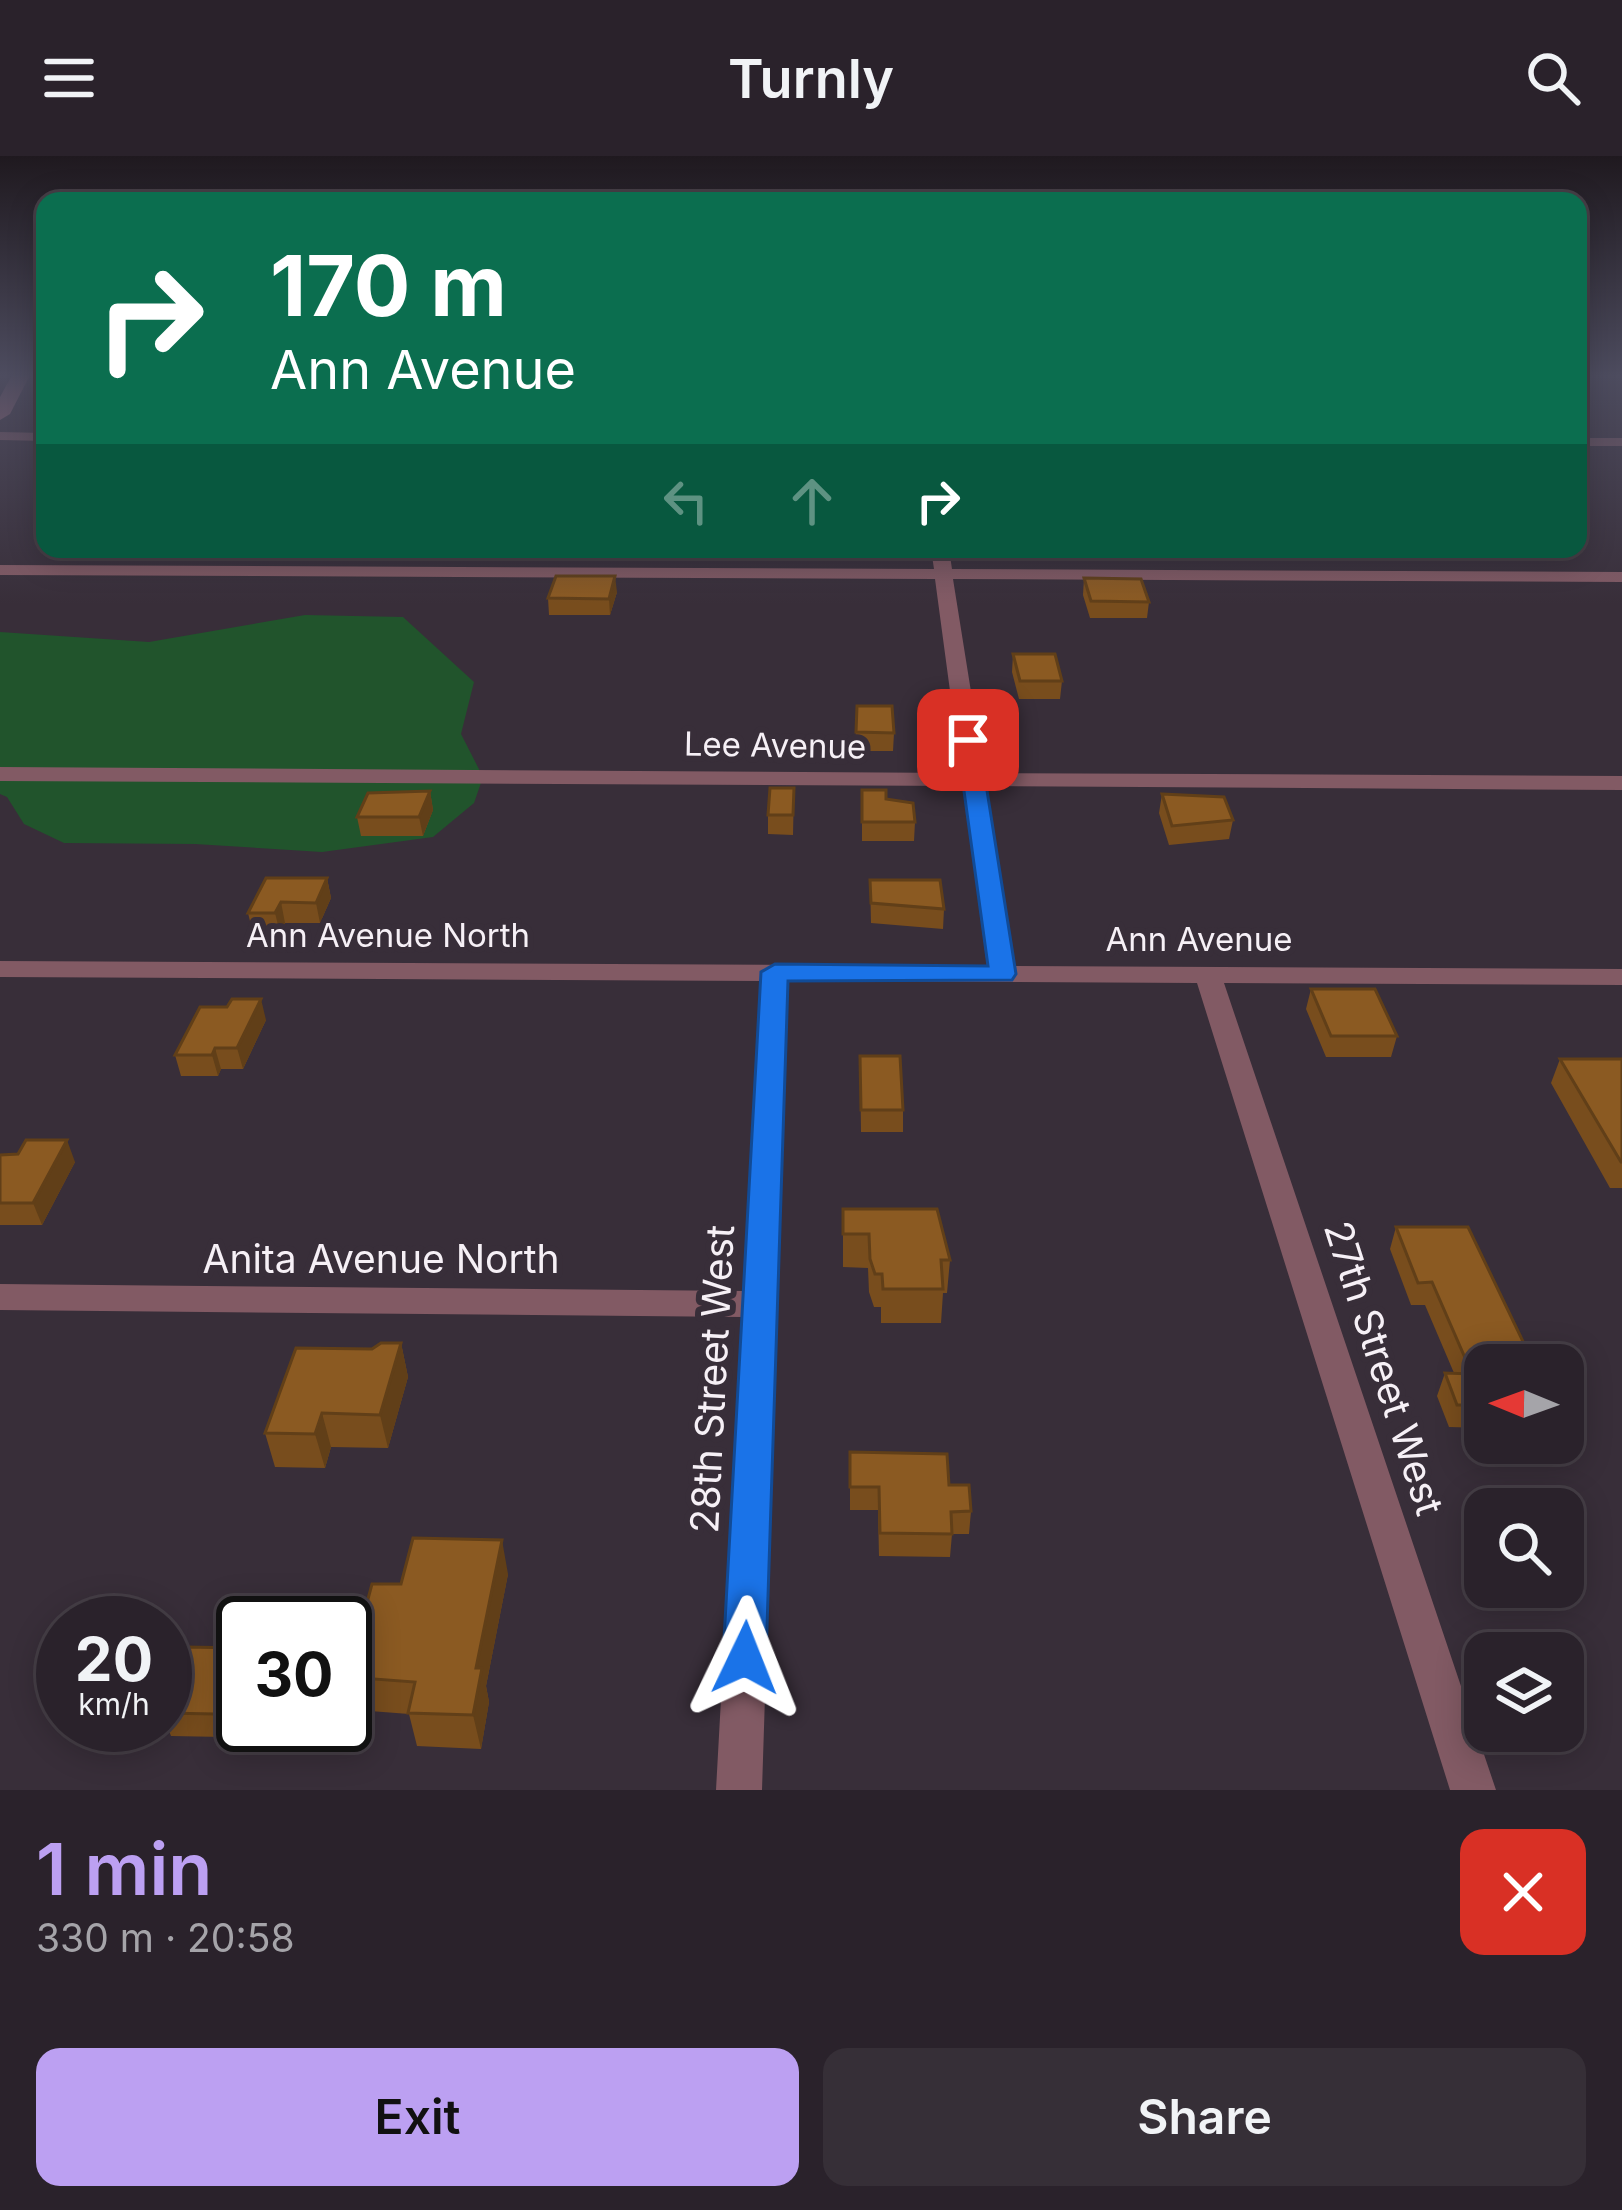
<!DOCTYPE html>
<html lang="en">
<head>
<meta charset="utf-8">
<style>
	:root { --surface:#2a222b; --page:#362f37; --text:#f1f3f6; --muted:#a5a4a9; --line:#463f47; --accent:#bca0f2 }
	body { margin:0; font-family:Inter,sans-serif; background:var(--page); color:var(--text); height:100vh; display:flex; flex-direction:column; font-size:45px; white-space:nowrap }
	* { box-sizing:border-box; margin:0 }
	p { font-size:39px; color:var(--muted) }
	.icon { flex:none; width:66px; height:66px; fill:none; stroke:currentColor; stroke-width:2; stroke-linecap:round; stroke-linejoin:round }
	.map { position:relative; height:1634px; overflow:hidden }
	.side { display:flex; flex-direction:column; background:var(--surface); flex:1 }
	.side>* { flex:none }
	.hud { position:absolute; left:36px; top:36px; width:1551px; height:366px; border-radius:24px; box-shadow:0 6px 30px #0003,0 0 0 3px var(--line); background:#0b6e4f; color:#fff; overflow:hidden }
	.needle { width:78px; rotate:271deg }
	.buttons { position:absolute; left:1464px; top:1188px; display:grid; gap:24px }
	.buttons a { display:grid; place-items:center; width:120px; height:120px; border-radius:24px; background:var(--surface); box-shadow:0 6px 30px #0003,0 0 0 3px var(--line); font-size:60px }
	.speed { position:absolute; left:36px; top:1440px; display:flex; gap:24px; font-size:60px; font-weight:700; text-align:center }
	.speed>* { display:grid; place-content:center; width:156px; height:156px; border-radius:50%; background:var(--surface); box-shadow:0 6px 30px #0003,0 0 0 3px var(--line); line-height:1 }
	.speed small { font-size:30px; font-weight:400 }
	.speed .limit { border:6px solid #111; border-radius:18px; background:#fff; color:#111 }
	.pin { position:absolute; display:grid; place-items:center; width:102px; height:102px; color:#fff; margin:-51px; border-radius:24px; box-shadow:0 6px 18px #0006 }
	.me { position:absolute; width:132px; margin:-66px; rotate:2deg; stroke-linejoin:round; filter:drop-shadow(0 0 9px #0008) }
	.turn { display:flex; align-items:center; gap:42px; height:252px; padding:0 36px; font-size:54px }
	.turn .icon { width:156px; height:156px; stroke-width:2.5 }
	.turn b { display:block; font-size:84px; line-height:102px }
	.lanes { display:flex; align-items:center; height:114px; padding:0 36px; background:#0003; justify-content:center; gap:60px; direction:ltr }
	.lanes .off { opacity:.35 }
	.round { display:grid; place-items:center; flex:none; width:126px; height:126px; border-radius:24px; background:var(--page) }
	.head { display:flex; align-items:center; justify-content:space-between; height:204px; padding:0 36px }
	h1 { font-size:72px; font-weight:600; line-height:90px; color:var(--accent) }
	.primary-button { display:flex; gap:24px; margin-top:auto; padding:24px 36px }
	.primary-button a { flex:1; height:138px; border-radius:24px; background:var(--accent); color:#111; font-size:48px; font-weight:600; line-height:138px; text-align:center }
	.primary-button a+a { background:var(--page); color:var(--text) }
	header { display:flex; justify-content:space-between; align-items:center; height:156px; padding:0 36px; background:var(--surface); font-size:54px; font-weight:600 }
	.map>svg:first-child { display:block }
	.green { fill:#21542c }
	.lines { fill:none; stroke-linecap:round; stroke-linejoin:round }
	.street { fill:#825a64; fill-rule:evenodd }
	.secondary { fill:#ae7080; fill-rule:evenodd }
	.wall { fill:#784d1d }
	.shaded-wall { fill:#613f18 }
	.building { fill:#8b5a22; stroke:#613f18; stroke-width:3 }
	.route { fill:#1a73e8; stroke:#114b97; stroke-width:3 }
	.labels { text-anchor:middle; stroke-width:12; stroke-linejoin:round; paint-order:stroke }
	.street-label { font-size:33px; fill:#f6f0f6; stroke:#382e39 }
	.near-street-label { font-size:39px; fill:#f6f0f6; stroke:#382e39 }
</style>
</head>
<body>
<header><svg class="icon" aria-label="menu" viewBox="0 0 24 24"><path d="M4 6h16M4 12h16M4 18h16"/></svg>Turnly<svg class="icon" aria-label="search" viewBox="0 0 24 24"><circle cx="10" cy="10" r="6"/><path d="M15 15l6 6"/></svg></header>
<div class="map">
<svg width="1622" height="1634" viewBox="0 0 1622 1634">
	<rect width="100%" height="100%" fill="#382e39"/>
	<path class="green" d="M 305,459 L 403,461 L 474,526 L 461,578 L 483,621 L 474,647 L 433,681 L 322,696 L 195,688 L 64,687 L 24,668 L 7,641 L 0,638 L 0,476 L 149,486 Z"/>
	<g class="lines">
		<path class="street" d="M 0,276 L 45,277 L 45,285 L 0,284 Z
			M 1578,282 L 1622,282 L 1622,290 L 1578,290 Z
			M 931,393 L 949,393 L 952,413 L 1622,416 L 1622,426 L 953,423 L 984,617 L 1622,620 L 1622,634 L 986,630 L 1014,810 L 1622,813 L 1622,829 L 1224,827 L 1496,1634 L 1450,1634 L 1197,827 L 788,825 L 762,1634 L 716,1634 L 742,1161 L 0,1154 L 0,1128 L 744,1135 L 761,825 L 0,821 L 0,805 L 987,810 L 963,630 L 0,625 L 0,611 L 961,617 L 935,423 L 0,419 L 0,409 L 934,413 Z"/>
		<path class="secondary" d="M 12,219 L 30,219 L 10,258 L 0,264 L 0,241 Z"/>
	</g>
	<path class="wall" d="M 1084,422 L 1149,446 L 1147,462 L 1090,462 L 1083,439 Z
		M 617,436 L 610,459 L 549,459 L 548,442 Z
		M 1013,498 L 1062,525 L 1060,543 L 1019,543 L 1012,516 Z
		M 857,550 L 894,577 L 893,595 L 855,595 Z
		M 794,632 L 793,679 L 768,678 L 768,659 Z
		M 862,634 L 886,643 L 915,666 L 914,685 L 862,685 Z
		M 430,635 L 433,654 L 423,680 L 361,680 L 357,661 Z
		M 1162,638 L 1233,664 L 1229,683 L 1169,689 L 1159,657 Z
		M 327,722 L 331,742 L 320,767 L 285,767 L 280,777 L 253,777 L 248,757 Z
		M 870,724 L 944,753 L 943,773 L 871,767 Z
		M 1311,833 L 1397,880 L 1391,901 L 1326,901 L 1306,853 Z
		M 266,864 L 243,913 L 221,913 L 218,920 L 181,920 L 175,899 Z
		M 860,900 L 903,954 L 903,976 L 861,976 Z
		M 1560,903 L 1622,903 L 1622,1032 L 1610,1032 L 1551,927 Z
		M 0,999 L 75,1006 L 42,1069 L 0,1069 Z
		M 843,1053 L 950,1104 L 947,1137 L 943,1137 L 941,1167 L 881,1167 L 881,1151 L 874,1151 L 869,1136 L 868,1112 L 843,1111 Z
		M 1396,1071 L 1485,1209 L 1485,1272 L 1449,1271 L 1437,1240 L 1445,1217 L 1454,1217 L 1425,1149 L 1411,1149 L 1390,1093 Z
		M 401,1187 L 408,1221 L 388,1292 L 331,1291 L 325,1312 L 275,1311 L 265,1277 L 372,1193 Z
		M 850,1296 L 949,1329 L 971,1355 L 969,1378 L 952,1378 L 950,1401 L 879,1400 L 878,1354 L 850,1354 Z
		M 508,1418 L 486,1530 L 489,1546 L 481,1593 L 417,1590 L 409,1558 L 357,1554 L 347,1521 Z
		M 243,1492 L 243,1564 L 230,1563 L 224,1581 L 171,1580 L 165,1565 L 165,1548 Z"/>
	<path class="shaded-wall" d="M 615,420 L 617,436 L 610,459 L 609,443 Z
		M 430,635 L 433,654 L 423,680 L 419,661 Z
		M 327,722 L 331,742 L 320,767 L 316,747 Z
		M 281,746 L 285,767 L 280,777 L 275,757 Z
		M 261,843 L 266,864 L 243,913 L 237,892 Z
		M 215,892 L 221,913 L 218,920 L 212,899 Z
		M 67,984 L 75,1006 L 42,1069 L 33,1047 Z
		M 401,1187 L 408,1221 L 388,1292 L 380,1259 Z
		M 322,1257 L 331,1291 L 325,1312 L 315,1278 Z
		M 502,1384 L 508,1418 L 486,1530 L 489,1546 L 481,1593 L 473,1559 L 476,1512 Z
		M 221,1541 L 230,1563 L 224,1581 L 215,1558 Z"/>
	<path class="building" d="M 556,420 L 615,420 L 609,443 L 548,442 Z
		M 1084,422 L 1141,423 L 1149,446 L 1091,445 Z
		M 1013,498 L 1055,498 L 1062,525 L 1020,525 Z
		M 857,550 L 892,550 L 894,577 L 856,576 Z
		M 770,632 L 794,632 L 793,659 L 768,659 Z
		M 862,634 L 886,634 L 886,643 L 913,647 L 915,666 L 862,666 Z
		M 430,635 L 419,661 L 357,661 L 368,637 Z
		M 1162,638 L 1224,641 L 1233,664 L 1172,670 Z
		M 266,722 L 327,722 L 316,747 L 281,746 L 275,757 L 248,757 Z
		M 870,724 L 940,724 L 944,753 L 871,747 Z
		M 1311,833 L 1375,833 L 1397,880 L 1331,880 Z
		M 232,843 L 261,843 L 237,892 L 215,892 L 212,899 L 175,899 L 200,851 L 227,851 Z
		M 860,900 L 900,900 L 903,954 L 861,954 Z
		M 1560,903 L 1622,903 L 1622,1006 L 1621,1006 Z
		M 26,984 L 67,984 L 33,1047 L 0,1047 L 0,999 L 18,998 Z
		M 843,1053 L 937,1053 L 950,1104 L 941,1104 L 943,1133 L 883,1133 L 882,1118 L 875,1118 L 870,1103 L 869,1078 L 843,1078 Z
		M 1396,1071 L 1468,1071 L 1529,1198 L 1547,1199 L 1552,1209 L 1485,1209 L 1485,1249 L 1457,1249 L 1445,1217 L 1472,1218 L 1432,1126 L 1418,1127 Z
		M 381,1187 L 401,1187 L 380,1259 L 322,1257 L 315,1278 L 265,1277 L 296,1192 L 372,1193 Z
		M 850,1296 L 947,1298 L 949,1329 L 969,1329 L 971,1355 L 951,1356 L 952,1378 L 880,1377 L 879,1331 L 850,1331 Z
		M 413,1382 L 502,1384 L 476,1512 L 482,1512 L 473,1559 L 408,1557 L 415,1526 L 347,1521 L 372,1428 L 401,1428 Z
		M 185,1491 L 243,1492 L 243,1541 L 221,1541 L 215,1558 L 165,1557 L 165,1548 Z"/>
	<linearGradient id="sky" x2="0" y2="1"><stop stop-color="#1f191f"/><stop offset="0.49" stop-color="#4d4c5f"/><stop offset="1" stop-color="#4d4c5f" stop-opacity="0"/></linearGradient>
	<rect width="1622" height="448" fill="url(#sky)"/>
	<path class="route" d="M 968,577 L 979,584 L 1016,818 L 1012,824 L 788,825 L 766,1502 L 760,1516 L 745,1521 L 730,1516 L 723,1502 L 761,816 L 775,808 L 988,810 L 957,584 Z"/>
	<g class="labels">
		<g class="street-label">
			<text transform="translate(775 589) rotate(1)" y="12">Lee Avenue</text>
			<text x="388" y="791">Ann Avenue North</text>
			<text x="1199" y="795">Ann Avenue</text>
		</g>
		<g class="near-street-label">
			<text x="381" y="1117">Anita Avenue North</text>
			<text transform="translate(1384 1212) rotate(72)" y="14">27th Street West</text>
			<text transform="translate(712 1223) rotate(-87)" y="14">28th Street West</text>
		</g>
	</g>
</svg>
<div class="buttons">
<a><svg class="needle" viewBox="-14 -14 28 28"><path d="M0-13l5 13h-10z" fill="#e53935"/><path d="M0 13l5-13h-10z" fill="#a5a4a9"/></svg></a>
<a><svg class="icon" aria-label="search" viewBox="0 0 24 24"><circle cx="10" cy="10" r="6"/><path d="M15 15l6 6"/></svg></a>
<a><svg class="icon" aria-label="layers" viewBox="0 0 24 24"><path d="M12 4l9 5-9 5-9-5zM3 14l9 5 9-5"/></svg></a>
</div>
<div class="speed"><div>20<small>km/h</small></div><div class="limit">30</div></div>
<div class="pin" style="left:968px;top:584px;background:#d93025"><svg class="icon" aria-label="arrive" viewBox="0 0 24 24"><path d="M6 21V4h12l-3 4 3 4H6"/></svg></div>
<svg class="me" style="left:745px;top:1502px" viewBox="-20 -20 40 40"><path d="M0-17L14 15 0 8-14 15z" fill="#1a73e8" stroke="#fff" stroke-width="4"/></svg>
<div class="hud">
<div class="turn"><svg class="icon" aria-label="right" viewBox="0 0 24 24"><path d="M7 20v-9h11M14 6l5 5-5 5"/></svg><div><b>170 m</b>Ann Avenue</div></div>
<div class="lanes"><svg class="icon off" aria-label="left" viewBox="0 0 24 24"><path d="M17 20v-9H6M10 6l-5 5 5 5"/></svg><svg class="icon off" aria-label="ahead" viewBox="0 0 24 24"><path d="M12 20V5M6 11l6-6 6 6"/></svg><svg class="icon" aria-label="right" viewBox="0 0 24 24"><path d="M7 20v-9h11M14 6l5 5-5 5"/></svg></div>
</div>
</div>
<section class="side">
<div class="head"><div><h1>1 min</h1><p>330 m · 20:58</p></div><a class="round" style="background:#d93025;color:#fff"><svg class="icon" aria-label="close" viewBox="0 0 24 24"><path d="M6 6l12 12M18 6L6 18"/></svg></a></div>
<div class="primary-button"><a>Exit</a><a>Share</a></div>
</section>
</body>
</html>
